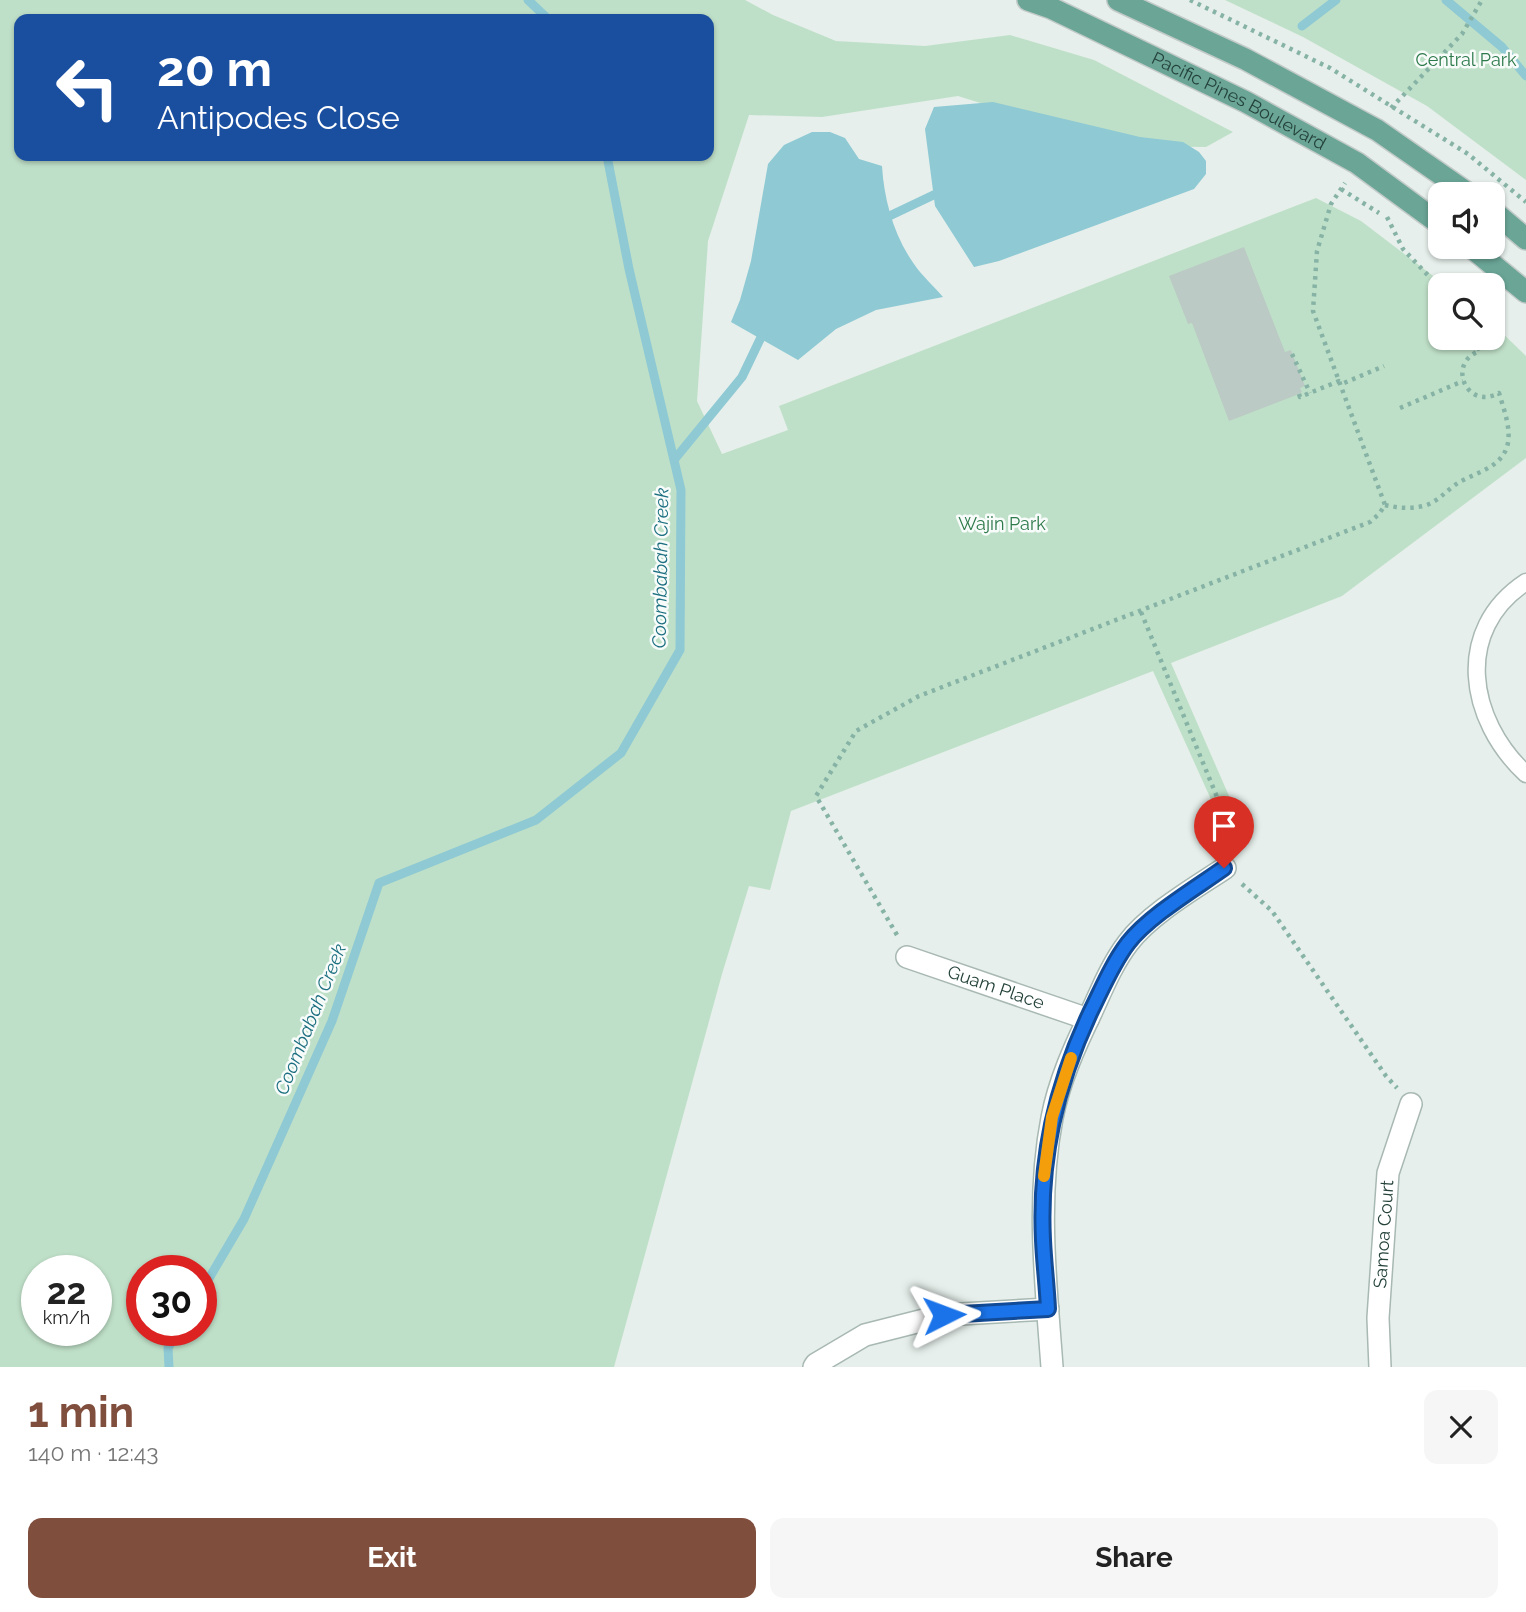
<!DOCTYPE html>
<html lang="en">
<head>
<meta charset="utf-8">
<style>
	:root { --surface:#fff; --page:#f6f6f6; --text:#222; --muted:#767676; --accent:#804e3d }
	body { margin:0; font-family:Raleway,sans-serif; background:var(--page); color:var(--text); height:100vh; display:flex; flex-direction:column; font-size:26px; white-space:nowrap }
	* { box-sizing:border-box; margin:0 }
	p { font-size:23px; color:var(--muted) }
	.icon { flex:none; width:38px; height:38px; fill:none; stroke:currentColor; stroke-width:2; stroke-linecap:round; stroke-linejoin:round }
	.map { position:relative; height:1367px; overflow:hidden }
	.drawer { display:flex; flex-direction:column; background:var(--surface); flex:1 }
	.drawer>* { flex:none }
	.top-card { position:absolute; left:14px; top:14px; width:700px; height:147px; border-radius:14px; box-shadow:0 2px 5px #0004; background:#1a4fa0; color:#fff; overflow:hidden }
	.fabs { position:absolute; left:1428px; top:182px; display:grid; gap:14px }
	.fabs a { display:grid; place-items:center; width:77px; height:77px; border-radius:14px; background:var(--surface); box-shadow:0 2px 5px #0004; font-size:35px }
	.speed { position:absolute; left:21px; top:1255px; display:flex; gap:14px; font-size:35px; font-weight:700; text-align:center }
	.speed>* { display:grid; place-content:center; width:91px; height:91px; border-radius:50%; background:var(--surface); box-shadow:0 2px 5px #0004; line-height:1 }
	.speed small { font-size:18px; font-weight:400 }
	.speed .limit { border:10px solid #d22; background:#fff; color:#111 }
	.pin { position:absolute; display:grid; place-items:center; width:60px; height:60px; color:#fff; margin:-72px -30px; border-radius:50% 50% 50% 0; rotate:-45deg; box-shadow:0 0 7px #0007 }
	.pin .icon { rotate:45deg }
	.me { position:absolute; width:77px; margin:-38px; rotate:87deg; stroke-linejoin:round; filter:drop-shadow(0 0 5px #0008) }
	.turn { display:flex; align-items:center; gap:24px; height:147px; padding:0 28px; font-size:32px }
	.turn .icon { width:91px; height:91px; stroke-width:2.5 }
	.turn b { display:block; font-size:49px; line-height:60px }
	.round { display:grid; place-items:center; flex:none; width:74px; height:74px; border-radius:14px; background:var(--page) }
	.headline { display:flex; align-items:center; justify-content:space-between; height:119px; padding:0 28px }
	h1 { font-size:42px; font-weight:700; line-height:52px; color:var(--accent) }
	.button { display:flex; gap:14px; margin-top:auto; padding:14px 28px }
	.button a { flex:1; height:80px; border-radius:14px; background:var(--accent); color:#fff; font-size:28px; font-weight:700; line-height:80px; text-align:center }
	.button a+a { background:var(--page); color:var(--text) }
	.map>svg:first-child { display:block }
	.green { fill:#bfe0c8; fill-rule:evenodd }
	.water { fill:#8ec9d4 }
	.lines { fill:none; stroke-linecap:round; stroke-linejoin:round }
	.stream { stroke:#8ec9d4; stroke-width:9 }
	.building { fill:#bbcac4 }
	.lane-casing { stroke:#a8b8b2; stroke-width:19 }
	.street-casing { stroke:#a8b8b2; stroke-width:24 }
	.primary-casing { stroke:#c2cac8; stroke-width:24 }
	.path { stroke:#86b3a5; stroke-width:4.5; stroke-dasharray:3.5 5; stroke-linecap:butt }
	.lane { stroke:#fff; stroke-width:16 }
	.street { stroke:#fff; stroke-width:21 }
	.primary { stroke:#6aa596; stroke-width:21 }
	.route-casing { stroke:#114b97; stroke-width:18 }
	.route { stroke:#1a73e8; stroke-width:12 }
	.slow { stroke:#f59e0b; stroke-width:12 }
	.labels { text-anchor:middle; stroke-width:5; stroke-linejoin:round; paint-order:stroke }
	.park-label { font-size:18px; fill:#2d7a4b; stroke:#f7fbf9 }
	.street-label { font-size:18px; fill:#24423a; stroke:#f7fbf9 }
	.water-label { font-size:19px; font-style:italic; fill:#1c6f80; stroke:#f7fbf9 }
</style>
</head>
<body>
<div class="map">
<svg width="1526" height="1367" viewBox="0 0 1526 1367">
	<rect width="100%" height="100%" fill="#e6efeb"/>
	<path class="green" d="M 0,0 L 745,0 L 773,15 L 836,41 L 925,46 L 1010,35 L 1094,60 L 1233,132 L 1206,147 L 1117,146 L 958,96 L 822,117 L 749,115 L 708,241 L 697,401 L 722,454 L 788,430 L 779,406 L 1316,198 L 1361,221 L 1445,285 L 1440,285 L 1440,338 L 1493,338 L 1493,324 L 1526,356 L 1526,458 L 1342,596 L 1171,663 L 1236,812 L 1218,815 L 1153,671 L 791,811 L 770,890 L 749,886 L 722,974 L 614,1367 L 0,1367 ZM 19,19 L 709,19 L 709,156 L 19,156 ZM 37,1270 L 96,1270 L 96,1330 L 37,1330 ZM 142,1270 L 201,1270 L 201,1330 L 142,1330 Z
		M 1225,0 L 1526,0 L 1526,180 L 1427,106 L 1303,37 Z"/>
	<path class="water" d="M 993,102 L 1140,137 L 1183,142 L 1199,152 L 1206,161 L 1206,174 L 1194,189 L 999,261 L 974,267 L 935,206 L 925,129 L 934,107 Z
		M 812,132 L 830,132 L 845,138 L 859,159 L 882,166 C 884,200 894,236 914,264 C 922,276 934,286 943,297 L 876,310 L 836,329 L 798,360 L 731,322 L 740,300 L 751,261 L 768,164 L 784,145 Z"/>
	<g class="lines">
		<path class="stream" d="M 528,0 L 548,19
			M 1446,0 L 1502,47 L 1526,76
			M 1302,26 L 1336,0
			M 881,220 L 944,190
			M 674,460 L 742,377 L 765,329
			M 201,1292 L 244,1219 L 332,1021 L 379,883 L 536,820 L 621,753 L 680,650 L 681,490 L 629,269 L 607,156
			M 169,1367 L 168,1348 L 179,1330"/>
	</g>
	<path class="building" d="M 1244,247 L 1285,352 L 1291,350 L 1305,386 L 1300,388 L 1302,392 L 1299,394 L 1229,421 L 1192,323 L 1188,324 L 1169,276 Z"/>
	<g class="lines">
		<g class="lane-casing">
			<path id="lane" d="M 1526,582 C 1453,630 1468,720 1526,774"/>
		</g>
		<g class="street-casing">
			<g id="street">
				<path id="s1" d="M 907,957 L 1088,1019"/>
				<path d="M 814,1367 L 816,1364 L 865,1335 L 944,1315 L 1048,1309"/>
				<path d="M 1052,1367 C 1046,1284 1036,1200 1052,1118 C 1059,1081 1075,1046 1091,1013 C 1102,989 1112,964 1128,943 C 1150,914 1195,888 1225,868"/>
				<path id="s2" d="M 1380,1367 L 1378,1318 L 1388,1173 L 1411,1104"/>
			</g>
		</g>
		<g class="primary-casing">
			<g id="primary">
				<path id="s3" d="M 1028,0 L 1051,8 L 1246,102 L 1357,163 L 1440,224"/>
				<path d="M 1118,0 L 1245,59 L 1377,130 L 1469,194"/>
				<path d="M 1493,211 L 1526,239"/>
				<path d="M 1471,247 L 1526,292"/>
			</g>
		</g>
		<path class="path" d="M 1190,0 L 1330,68 L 1468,154 L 1526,202
			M 1391,108 L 1462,34 L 1482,0
			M 1341,189 L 1379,213
			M 1387,217 L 1403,249 L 1440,288
			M 1292,354 L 1310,393
			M 1299,394 L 1300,397 L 1339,381 L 1344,383 L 1384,366
			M 1400,408 L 1463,381
			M 1385,505 C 1398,508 1410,509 1423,506 C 1436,503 1444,493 1455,485 C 1472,473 1499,470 1507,447 C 1512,430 1504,410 1499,393 C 1466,411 1446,362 1480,351 L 1474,338
			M 1141,612 L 1231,831 L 1229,845
			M 1242,884 L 1272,911 L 1386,1076 L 1397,1088
			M 897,935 L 816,796 L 856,731 L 919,696 L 1370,522 L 1379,514 L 1385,505 L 1313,311 L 1317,251 L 1331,204 L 1345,183"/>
		<use href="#lane" class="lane"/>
		<use href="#street" class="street"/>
		<use href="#primary" class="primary"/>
	</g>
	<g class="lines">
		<g class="route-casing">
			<path id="route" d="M 944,1315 L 1048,1309 C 1047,1286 1044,1263 1043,1240 C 1039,1159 1056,1086 1090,1013 C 1102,989 1112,964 1128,943 C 1149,916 1196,888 1224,868"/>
		</g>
		<use href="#route" class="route"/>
		<path class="slow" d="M 1044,1176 L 1052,1117 L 1071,1058"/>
	</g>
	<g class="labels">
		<g class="park-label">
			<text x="1466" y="66">Central Park</text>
			<text x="1002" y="530">Wajin Park</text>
		</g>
		<g class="street-label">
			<text dy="6" stroke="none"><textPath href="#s3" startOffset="234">Pacific Pines Boulevard</textPath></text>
			<text dy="6" stroke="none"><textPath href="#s1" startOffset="94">Guam Place</textPath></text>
			<text dy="6" stroke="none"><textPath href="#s2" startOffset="133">Samoa Court</textPath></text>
		</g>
		<g class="water-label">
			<text transform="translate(660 568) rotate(-89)" y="7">Coombabah Creek</text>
			<text transform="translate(310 1019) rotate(-68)" y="7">Coombabah Creek</text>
		</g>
	</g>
</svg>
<div class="fabs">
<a><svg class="icon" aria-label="sound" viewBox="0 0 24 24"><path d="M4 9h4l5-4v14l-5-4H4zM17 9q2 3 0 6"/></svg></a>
<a><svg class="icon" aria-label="search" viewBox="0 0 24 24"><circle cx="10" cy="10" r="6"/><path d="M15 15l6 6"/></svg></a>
</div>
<div class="speed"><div>22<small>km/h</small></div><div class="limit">30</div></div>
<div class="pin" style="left:1224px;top:868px;background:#d93025"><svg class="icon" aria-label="arrive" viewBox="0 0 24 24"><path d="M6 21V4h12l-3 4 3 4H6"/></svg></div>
<svg class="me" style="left:944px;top:1315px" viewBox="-20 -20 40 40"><path d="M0-17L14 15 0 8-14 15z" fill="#1a73e8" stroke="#fff" stroke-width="4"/></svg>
<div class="top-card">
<div class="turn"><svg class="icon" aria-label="left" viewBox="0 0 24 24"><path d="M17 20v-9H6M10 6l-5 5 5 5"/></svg><div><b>20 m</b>Antipodes Close</div></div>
</div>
</div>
<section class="drawer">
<div class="headline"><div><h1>1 min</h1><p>140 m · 12:43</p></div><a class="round"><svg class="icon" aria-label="close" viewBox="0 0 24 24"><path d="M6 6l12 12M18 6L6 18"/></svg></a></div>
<div class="button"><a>Exit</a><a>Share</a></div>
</section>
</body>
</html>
